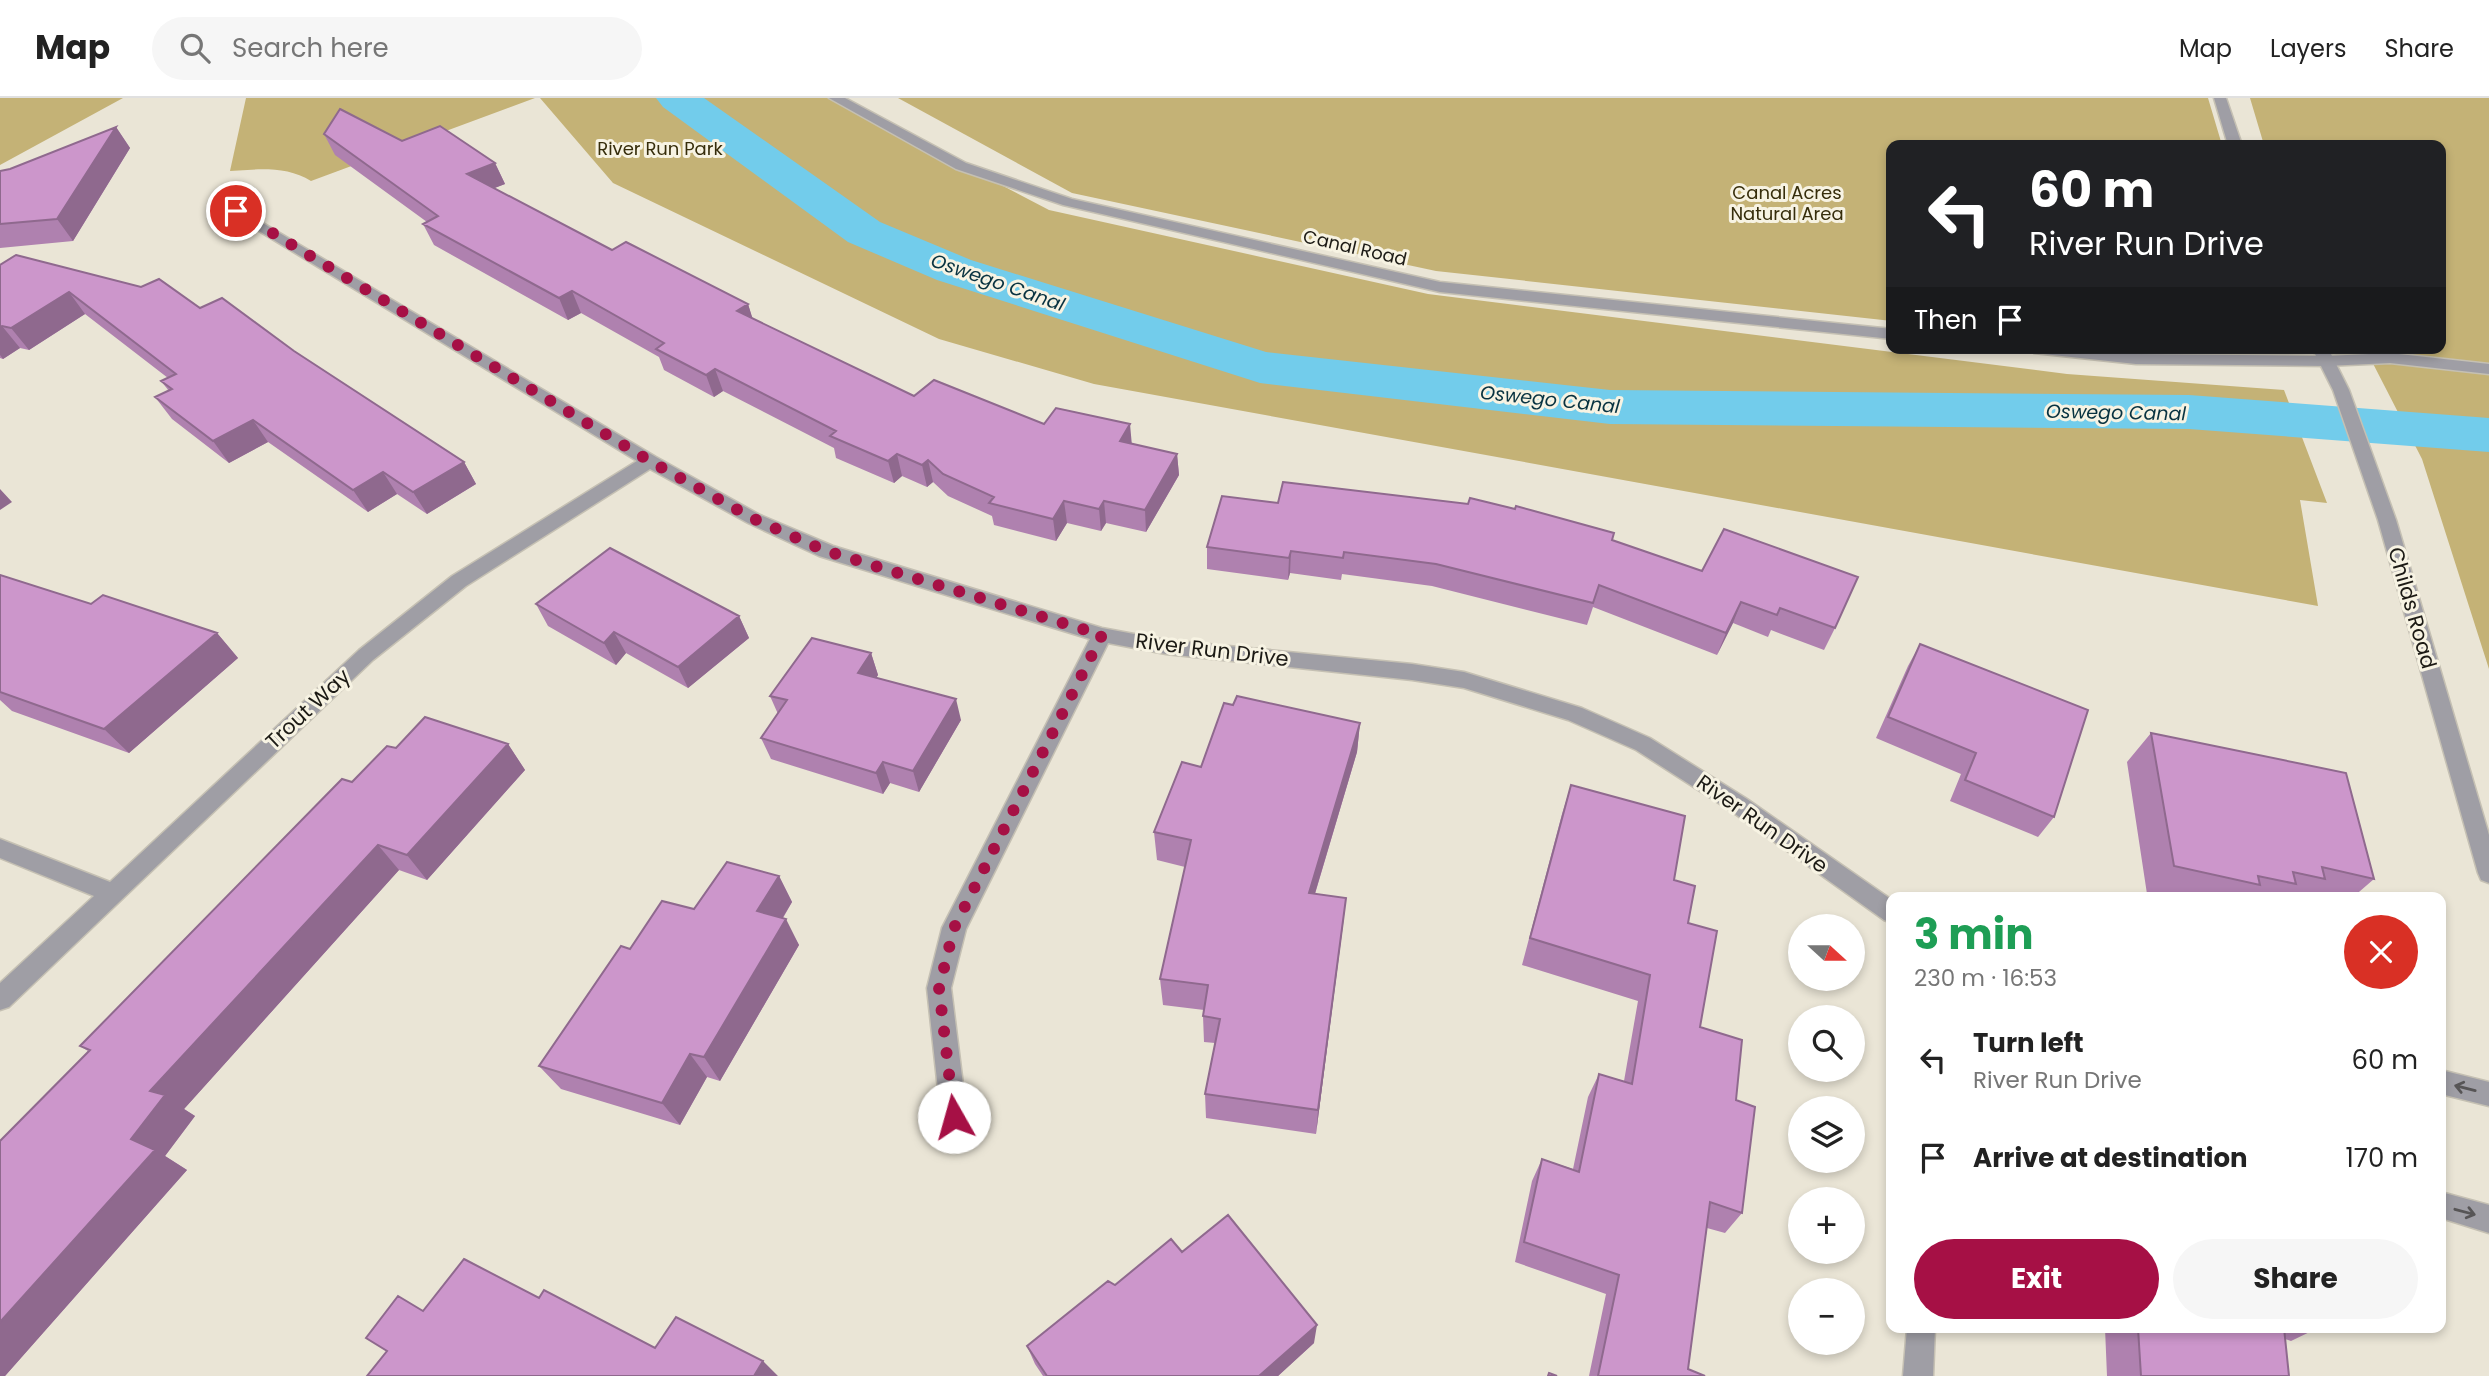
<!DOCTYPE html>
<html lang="en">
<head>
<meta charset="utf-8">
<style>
	:root { --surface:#fff; --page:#f6f6f6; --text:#222; --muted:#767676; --line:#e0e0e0; --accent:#a61045 }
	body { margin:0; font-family:Poppins,sans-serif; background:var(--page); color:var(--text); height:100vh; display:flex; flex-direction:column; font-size:26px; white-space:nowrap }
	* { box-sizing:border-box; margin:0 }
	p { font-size:23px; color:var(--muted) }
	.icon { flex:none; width:38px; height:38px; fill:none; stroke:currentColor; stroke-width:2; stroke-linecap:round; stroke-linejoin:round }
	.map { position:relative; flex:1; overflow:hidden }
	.sheet { position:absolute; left:1886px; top:794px; width:560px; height:441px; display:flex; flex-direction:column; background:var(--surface); border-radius:14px; box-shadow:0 4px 10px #0003 }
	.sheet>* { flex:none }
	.hud { position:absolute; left:1886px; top:42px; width:560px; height:214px; border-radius:14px; box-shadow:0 4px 10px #0003; background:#202124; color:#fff; overflow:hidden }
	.needle { width:46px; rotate:111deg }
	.tools { position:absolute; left:1788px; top:816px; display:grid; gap:14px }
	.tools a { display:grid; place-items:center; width:77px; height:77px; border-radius:50%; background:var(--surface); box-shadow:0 4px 10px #0003; font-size:35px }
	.pin { position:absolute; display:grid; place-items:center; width:60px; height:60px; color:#fff; margin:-30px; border:4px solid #fff; border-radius:50%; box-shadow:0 2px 7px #0007 }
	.me { position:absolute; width:77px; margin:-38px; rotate:353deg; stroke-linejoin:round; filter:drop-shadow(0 0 5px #0008) }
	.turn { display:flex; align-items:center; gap:24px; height:147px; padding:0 28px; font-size:32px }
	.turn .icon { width:91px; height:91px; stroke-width:2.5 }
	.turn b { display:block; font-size:49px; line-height:60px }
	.then { display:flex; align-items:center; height:66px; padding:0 28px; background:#0003; gap:14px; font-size:26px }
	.round { display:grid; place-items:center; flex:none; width:74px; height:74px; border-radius:37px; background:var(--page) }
	.overview { display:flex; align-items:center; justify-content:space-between; height:119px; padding:0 28px }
	h1 { font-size:42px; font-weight:700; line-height:52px; color:#1e9e55 }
	.cta { display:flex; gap:14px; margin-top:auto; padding:14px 28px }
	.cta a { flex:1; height:80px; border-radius:42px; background:var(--accent); color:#fff; font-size:28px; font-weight:700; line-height:80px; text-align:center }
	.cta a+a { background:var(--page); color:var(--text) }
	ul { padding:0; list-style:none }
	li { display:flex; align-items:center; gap:21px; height:98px; padding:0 28px }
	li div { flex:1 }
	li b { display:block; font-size:26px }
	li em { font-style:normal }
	header { display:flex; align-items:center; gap:42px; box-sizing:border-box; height:98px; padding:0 35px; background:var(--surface); border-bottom:2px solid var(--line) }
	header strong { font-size:33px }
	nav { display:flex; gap:38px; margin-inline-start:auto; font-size:24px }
	.search { width:490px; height:63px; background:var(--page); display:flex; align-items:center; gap:18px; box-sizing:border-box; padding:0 24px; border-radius:38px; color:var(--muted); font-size:26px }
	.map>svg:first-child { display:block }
	.green { fill:#c4b276 }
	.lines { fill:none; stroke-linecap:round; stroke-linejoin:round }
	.canal { fill:#72cceb; fill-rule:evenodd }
	.service-casing { stroke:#c5c0b3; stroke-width:3 }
	.minor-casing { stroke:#c5c0b3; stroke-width:3 }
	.tertiary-casing { stroke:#c5c0b3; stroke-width:3 }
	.service { fill:#9f9ea5; fill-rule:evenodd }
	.minor { fill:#9f9ea5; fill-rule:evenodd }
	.tertiary { fill:#9f9ea5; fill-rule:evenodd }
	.wall { fill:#af81af }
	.shaded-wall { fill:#8f698e }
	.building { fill:#cc96cb; stroke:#8f698e; stroke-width:2 }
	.oneway { stroke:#575556 }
	.route { stroke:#a61045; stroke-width:12; stroke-dasharray:0 21.6 }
	.labels { text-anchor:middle; stroke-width:6; stroke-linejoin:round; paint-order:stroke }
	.far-park-label { font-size:18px; fill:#362d0b; stroke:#f7f3e3 }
	.far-street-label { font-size:18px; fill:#1c1a15; stroke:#f7f3e3 }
	.far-water-label { font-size:19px; font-style:italic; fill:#083341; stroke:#f7f3e3 }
	.street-label { font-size:21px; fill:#1c1a15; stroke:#f7f3e3 }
</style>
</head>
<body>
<header>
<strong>Map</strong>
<div class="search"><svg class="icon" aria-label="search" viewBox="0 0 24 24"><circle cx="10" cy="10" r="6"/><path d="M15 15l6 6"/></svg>Search here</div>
<nav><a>Map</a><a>Layers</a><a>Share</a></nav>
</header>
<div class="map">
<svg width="2489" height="1278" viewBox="0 0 2489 1278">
	<rect width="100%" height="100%" fill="#eae5d6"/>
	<path class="green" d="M 0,0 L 123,0 L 0,67 Z
		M 246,0 L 535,0 L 311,83 C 287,68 258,71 230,73 Z
		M 540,0 L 835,0 L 1049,112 L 1428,196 L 2067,276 L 2284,292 L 2327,405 L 2300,402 L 2318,508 L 1094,286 L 939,241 L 613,85 Z
		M 898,0 L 2208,0 L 2222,47 L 1892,47 L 1892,223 L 1436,173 L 1072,95 Z
		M 2250,0 L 2489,0 L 2489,571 L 2422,361 L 2365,250 L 2441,250 L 2441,47 L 2264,47 Z"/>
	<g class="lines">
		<path class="canal" d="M 656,0 L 704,0 L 880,124 L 971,162 L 1266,254 L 1610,292 L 2189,297 L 2489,320 L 2489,354 L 2189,331 L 1610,326 L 1260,285 L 937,182 L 848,144 L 663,9 Z"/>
		<g class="service-casing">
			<path id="service" d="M 829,0 L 845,0 L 966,65 L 1072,101 L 1440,184 L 1892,231 L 1892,241 L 1440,194 L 1063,107 L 956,71 Z
				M 2026,250 L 2081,250 L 2136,256 L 2326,258 L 2390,255 L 2489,266 L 2489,276 L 2390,265 L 2326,268 L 2136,266 L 2034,255 Z"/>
		</g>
		<g class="minor-casing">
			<path id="minor" d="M 236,109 L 656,359 L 760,417 L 833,448 L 1102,530 L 1166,542 L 1412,566 L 1464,574 L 1582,610 L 1650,640 L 1747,701 L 1892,802 L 1892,825 L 1884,822 L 1731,713 L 1636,652 L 1568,622 L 1464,590 L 1412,582 L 1166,556 L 1108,545 L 966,831 L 951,890 L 967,1019 L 963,1028 L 954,1031 L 945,1028 L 941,1019 L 927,890 L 942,830 L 1090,541 L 819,458 L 748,425 L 650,371 L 466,488 L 373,562 L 9,909 L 0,912 L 0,885 L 94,798 L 0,760 L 0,741 L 110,784 L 359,552 L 452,478 L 637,363 L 231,116 L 229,113 Z
				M 2441,972 L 2489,984 L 2489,1008 L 2441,996 Z
				M 2441,1094 L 2489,1107 L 2489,1135 L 2441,1120 Z
				M 1907,1230 L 1935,1230 L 1933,1278 L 1903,1278 Z"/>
		</g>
		<g class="tertiary-casing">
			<path id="tertiary" d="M 2214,0 L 2226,0 L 2242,47 L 2228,47 Z
				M 2312,250 L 2328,250 L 2349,292 L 2396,422 L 2489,737 L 2489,785 L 2481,782 L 2478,775 L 2378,422 L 2333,292 Z"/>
		</g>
		<use href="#service" class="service"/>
		<use href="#minor" class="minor"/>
		<use href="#tertiary" class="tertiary"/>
	</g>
	<path class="wall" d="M 116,29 L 130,50 L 73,143 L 0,150 L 0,73 L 10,71 Z
		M 324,36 L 402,43 L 495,65 L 505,86 L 494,90 L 612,152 L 748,206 L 752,220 L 914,298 L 1177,356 L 1179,377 L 1146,434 L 1106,425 L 1101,433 L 1067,425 L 1056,443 L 994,427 L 992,418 L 948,398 L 933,384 L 927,389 L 902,378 L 894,385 L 836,360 L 834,350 L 723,293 L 714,299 L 664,272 L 659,259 L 581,215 L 568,222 L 434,147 L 423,126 L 427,124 L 335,57 Z
		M 0,167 L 200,210 L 294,253 L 464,364 L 476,386 L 427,416 L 397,396 L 368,414 L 268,344 L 229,365 L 172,321 L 155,299 L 169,293 L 161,283 L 168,280 L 85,216 L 29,252 L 20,250 L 3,261 L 0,260 Z
		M 1278,405 L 1612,442 L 1835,530 L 1824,552 L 1771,532 L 1768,539 L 1733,525 L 1717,557 L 1593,509 L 1587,527 L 1432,488 L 1342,476 L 1341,482 L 1290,475 L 1288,482 L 1207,471 L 1207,449 Z
		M 0,477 L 91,506 L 217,535 L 238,560 L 129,655 L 12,613 L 0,602 Z
		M 536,506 L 739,518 L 749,540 L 688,590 L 626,555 L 616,567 L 548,528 Z
		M 1920,546 L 2054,719 L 2038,739 L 1950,703 L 1961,676 L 1876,640 L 1908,568 Z
		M 871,555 L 878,577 L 876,580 L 961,622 L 919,694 L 890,685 L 883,696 L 771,661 L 761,640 L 778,616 L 770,598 Z
		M 1233,607 L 1360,625 L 1357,654 L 1315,796 L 1346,800 L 1316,1036 L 1206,1020 L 1205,996 L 1215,945 L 1204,944 L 1203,918 L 1204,912 L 1163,907 L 1160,881 L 1185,769 L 1157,762 L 1154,734 L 1201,669 Z
		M 2151,635 L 2374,781 L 2352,800 L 2166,800 L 2147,796 L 2127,664 Z
		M 508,646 L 525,672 L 427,782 L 399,772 L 184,1011 L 195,1018 L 165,1058 L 187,1072 L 5,1278 L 0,1278 L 88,953 L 80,948 L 352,684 L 396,650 Z
		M 1571,687 L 1674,782 L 1688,825 L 1700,929 L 1736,1002 L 1742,1115 L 1725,1135 L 1707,1130 L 1688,1271 L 1705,1278 L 1589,1278 L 1606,1196 L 1515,1164 L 1532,1083 L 1542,1061 L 1573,1071 L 1588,999 L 1599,976 L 1624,983 L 1638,903 L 1522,867 L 1562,716 Z
		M 779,778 L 792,804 L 783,820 L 799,847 L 720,983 L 707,979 L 680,1027 L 561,991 L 539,968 L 630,851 L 694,811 Z
		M 1182,1154 L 1314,1245 L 1278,1278 L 1043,1278 L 1035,1266 L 1027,1248 Z
		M 2105,1230 L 2318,1230 L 2291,1243 L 2285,1241 L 2289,1278 L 2107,1278 Z"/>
	<path class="shaded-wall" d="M 116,29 L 130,50 L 73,143 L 57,121 Z
		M 495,65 L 505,86 L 477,97 L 467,76 Z
		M 572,193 L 581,215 L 568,222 L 559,200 Z
		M 69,194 L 85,216 L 29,252 L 11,230 Z
		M 748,206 L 755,228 L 737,213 Z
		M 2,228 L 20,250 L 3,261 L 0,257 L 0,229 Z
		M 715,271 L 723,293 L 714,299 L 706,277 Z
		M 253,322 L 268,344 L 229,365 L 213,343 Z
		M 1130,326 L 1132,348 L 1120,343 Z
		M 897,356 L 902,378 L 894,385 L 888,363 Z
		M 1177,356 L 1179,377 L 1146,434 L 1145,412 Z
		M 928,362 L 933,384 L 927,389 L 922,367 Z
		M 464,364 L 476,386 L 427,416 L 413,394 Z
		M 383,374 L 397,396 L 368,414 L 353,392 Z
		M 0,391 L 12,404 L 0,412 Z
		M 1064,403 L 1067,425 L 1056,443 L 1053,421 Z
		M 1104,403 L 1106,425 L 1101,433 L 1099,411 Z
		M 1291,453 L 1290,475 L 1288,482 L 1289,460 Z
		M 1741,504 L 1733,525 L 1717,557 L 1726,535 Z
		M 739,518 L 749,540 L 688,590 L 678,569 Z
		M 614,534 L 626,555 L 616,567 L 604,545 Z
		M 217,535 L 238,560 L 129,655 L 104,631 Z
		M 871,555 L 878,577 L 865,597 L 858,575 Z
		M 956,601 L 961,622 L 919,694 L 913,673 Z
		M 1360,625 L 1357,654 L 1307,822 L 1309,795 Z
		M 508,646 L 525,672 L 427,782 L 407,757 Z
		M 883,664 L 890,685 L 883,696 L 876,675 Z
		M 378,747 L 399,772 L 184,1011 L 195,1018 L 165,1058 L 187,1072 L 5,1278 L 0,1278 L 0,1224 L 131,1041 L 150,993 Z
		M 779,778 L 792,804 L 771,839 L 757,813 Z
		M 1346,800 L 1343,827 L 1316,1036 L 1318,1012 Z
		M 786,821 L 799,847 L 720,983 L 704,959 Z
		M 690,956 L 707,979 L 680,1027 L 662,1005 Z
		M 1317,1227 L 1314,1245 L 1278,1278 L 1259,1278 Z
		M 763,1263 L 778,1278 L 754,1278 Z"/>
	<path class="building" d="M 340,11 L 402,43 L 440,28 L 495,65 L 467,76 L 612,152 L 626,144 L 748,206 L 737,213 L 914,298 L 934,282 L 1044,326 L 1056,310 L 1130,326 L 1120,343 L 1177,356 L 1145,412 L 1104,403 L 1099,411 L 1064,403 L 1053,421 L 989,405 L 994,399 L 943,376 L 928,362 L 922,367 L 897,356 L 888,363 L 830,338 L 836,333 L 715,271 L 706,277 L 656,251 L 664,245 L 572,193 L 559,200 L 423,126 L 438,118 L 324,36 Z
		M 116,29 L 57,121 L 0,126 L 0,73 L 10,71 Z
		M 16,157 L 141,189 L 159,181 L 200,210 L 222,200 L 294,253 L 464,364 L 413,394 L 383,374 L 353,392 L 253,322 L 213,343 L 155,299 L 172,291 L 161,283 L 176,276 L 69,194 L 11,230 L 2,228 L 0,229 L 0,167 Z
		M 1283,384 L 1468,406 L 1470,400 L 1515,411 L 1516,408 L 1614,435 L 1612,442 L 1702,473 L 1724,431 L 1858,479 L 1835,530 L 1780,510 L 1777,517 L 1741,504 L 1726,535 L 1599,487 L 1593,505 L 1436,466 L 1344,454 L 1343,460 L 1291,453 L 1289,460 L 1207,449 L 1222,398 L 1278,405 Z
		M 610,450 L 739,518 L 678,569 L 614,534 L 604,545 L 536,506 Z
		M 0,477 L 91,506 L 103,497 L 217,535 L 104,631 L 0,594 Z
		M 812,540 L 871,555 L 858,575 L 956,601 L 913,673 L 883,664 L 876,675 L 761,640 L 787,602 L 770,598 Z
		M 1920,546 L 2088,612 L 2054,719 L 1965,682 L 1976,655 L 1888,619 Z
		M 1237,598 L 1360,625 L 1309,795 L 1346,800 L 1318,1012 L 1205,996 L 1220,921 L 1203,918 L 1208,887 L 1160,881 L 1191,742 L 1154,734 L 1182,664 L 1201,669 L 1224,605 L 1233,607 Z
		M 425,619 L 508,646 L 407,757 L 378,747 L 150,993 L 165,997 L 131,1041 L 155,1052 L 0,1224 L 0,1043 L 90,952 L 80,948 L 342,681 L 352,684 L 387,648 L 396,650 Z
		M 2151,635 L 2346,675 L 2374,781 L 2322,769 L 2325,781 L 2293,774 L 2296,786 L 2258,778 L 2260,787 L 2174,768 Z
		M 1571,687 L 1685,718 L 1674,782 L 1695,788 L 1688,825 L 1717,833 L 1700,929 L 1742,942 L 1736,1002 L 1755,1009 L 1742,1115 L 1710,1104 L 1688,1271 L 1705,1278 L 1598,1278 L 1619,1177 L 1524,1144 L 1542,1061 L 1579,1074 L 1599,976 L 1632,986 L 1650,877 L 1530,840 Z
		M 727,764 L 779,778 L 757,813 L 786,821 L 704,959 L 690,956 L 662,1005 L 539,968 L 621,848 L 630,851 L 662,803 L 694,811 Z
		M 1228,1117 L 1317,1227 L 1259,1278 L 1047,1278 L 1027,1248 L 1108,1183 L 1115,1187 L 1171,1141 L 1182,1154 Z
		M 464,1161 L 539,1200 L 544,1192 L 655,1250 L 676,1219 L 763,1263 L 754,1278 L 367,1278 L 387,1253 L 366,1240 L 398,1198 L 423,1213 Z
		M 2138,1230 L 2284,1230 L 2289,1278 L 2141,1278 Z
		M 1549,1275 L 1557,1278 L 1548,1278 Z"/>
	<defs><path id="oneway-shaft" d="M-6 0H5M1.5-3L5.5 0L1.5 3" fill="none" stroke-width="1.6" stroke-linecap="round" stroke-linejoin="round" transform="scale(1.75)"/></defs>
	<g class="oneway">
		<use href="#oneway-shaft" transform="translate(2465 990) rotate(-166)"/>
		<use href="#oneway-shaft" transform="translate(2465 1114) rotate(15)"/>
	</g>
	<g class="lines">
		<path class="route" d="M 236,113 L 650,363 L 754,421 L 826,453 L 1102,537 L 954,830 L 939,890 L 954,1019"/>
	</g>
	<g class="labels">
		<g class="far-park-label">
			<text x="660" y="57">River Run Park</text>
			<text x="1787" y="101">Canal Acres<tspan x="1787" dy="21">Natural Area</tspan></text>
		</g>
		<g class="far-street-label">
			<text transform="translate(1355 150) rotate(13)" y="6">Canal Road</text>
		</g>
		<g class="far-water-label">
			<text transform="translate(998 184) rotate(19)" y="7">Oswego Canal</text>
			<text transform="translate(1550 301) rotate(6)" y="7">Oswego Canal</text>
			<text transform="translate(2116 314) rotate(1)" y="7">Oswego Canal</text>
		</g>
		<g class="street-label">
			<text transform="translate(2412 510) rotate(74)" y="7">Childs Road</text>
			<text transform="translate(1212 552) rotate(7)" y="7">River Run Drive</text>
			<text transform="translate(308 611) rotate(-43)" y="7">Trout Way</text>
			<text transform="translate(1762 726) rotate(35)" y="7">River Run Drive</text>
		</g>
	</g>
</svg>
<div class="tools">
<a><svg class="needle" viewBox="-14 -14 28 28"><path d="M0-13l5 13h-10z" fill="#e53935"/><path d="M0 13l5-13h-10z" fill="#767676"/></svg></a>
<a><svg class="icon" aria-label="search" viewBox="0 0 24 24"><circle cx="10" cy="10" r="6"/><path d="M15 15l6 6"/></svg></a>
<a><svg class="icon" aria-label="layers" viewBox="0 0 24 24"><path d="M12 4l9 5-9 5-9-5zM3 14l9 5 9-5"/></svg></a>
<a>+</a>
<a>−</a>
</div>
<div class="pin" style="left:236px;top:113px;background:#d93025"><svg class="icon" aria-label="arrive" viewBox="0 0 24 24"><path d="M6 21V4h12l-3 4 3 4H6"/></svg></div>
<svg class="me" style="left:954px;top:1019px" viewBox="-20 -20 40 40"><circle r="19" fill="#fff"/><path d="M0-13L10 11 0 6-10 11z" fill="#a61045"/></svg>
<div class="hud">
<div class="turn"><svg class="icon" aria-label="left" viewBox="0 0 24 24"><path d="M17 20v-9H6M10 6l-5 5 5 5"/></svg><div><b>60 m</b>River Run Drive</div></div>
<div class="then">Then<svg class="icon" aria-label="arrive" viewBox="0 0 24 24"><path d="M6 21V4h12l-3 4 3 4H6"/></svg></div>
</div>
<section class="sheet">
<div class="overview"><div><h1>3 min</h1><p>230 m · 16:53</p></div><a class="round" style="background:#d93025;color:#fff"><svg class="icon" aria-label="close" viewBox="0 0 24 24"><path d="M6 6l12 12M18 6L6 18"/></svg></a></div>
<ul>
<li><svg class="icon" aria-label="left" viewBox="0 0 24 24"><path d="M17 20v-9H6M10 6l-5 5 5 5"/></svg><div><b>Turn left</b><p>River Run Drive</p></div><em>60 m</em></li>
<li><svg class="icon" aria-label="arrive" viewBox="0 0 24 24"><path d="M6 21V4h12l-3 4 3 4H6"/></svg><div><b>Arrive at destination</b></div><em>170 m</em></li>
</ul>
<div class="cta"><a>Exit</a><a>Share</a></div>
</section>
</div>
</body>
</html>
